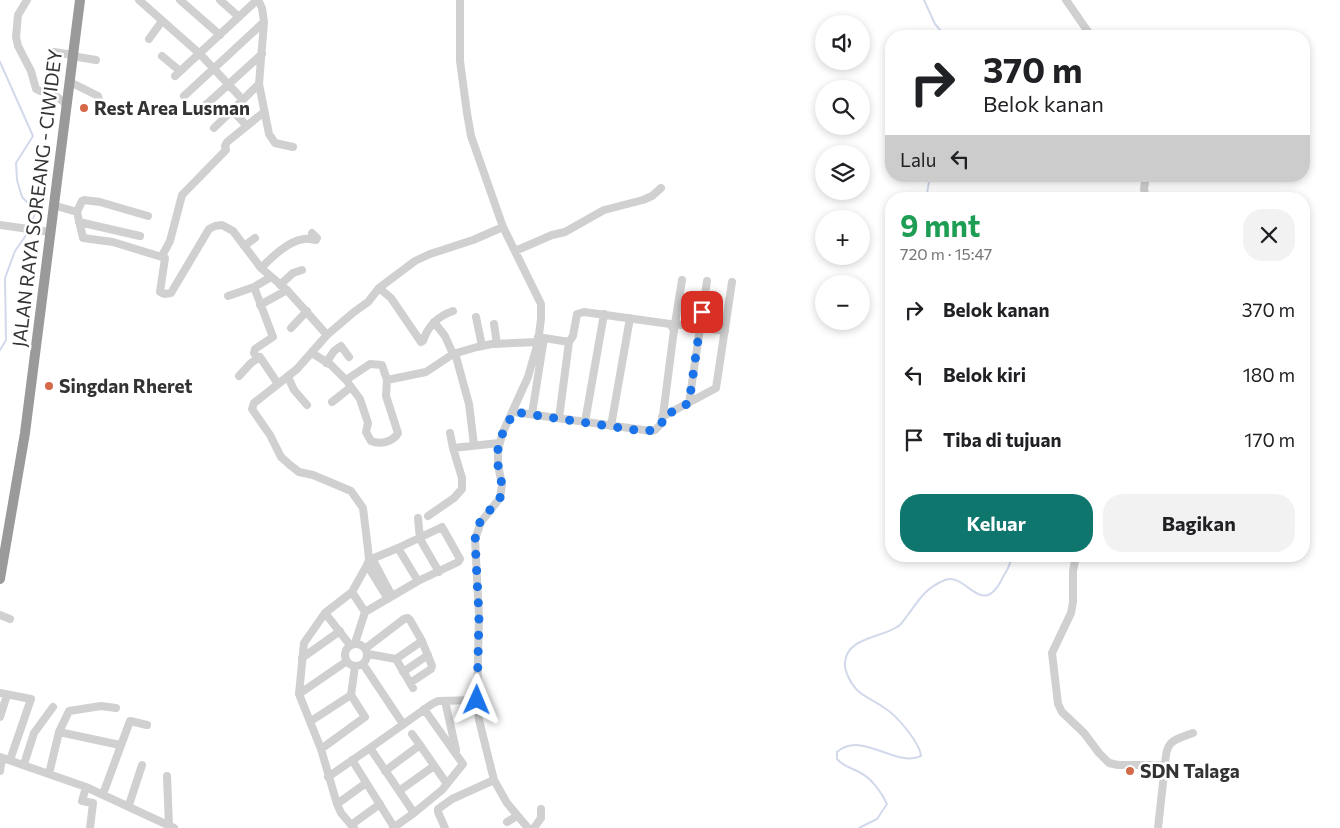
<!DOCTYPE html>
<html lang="id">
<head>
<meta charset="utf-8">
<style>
	:root { --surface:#fff; --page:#f2f2f2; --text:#202124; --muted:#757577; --accent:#0f766e }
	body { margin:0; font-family:Commissioner,sans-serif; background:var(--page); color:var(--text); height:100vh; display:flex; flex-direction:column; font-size:19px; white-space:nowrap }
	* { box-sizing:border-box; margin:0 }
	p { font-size:16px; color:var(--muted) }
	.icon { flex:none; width:28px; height:28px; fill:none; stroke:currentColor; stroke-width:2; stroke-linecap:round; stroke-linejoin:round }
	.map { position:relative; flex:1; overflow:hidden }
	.side { position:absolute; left:885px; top:192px; width:425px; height:370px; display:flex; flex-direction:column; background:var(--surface); border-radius:20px; box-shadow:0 2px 8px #0003 }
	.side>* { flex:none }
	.top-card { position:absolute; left:885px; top:30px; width:425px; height:152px; border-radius:20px; box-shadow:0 2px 8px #0003; background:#fff; color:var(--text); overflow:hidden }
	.controls { position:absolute; left:815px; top:15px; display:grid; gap:10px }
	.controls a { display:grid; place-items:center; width:55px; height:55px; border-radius:50%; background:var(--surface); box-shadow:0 2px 8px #0003; font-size:25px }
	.pin { position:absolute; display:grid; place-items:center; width:42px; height:42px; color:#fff; margin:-21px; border-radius:10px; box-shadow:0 2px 8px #0006 }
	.me { position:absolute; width:55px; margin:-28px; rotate:1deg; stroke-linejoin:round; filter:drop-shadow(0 0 4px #0008) }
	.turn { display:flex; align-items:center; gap:18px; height:105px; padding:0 15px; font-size:22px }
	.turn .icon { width:65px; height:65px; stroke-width:2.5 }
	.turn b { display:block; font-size:35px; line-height:42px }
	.then { display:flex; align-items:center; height:48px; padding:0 15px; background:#0003; gap:10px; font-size:19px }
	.round { display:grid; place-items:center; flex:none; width:52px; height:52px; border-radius:20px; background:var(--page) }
	.head { display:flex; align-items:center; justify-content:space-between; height:85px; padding:0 15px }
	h1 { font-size:30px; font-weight:700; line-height:38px; color:#1e9e55 }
	.button { display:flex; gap:10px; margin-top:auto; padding:10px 15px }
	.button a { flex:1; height:58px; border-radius:20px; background:var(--accent); color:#fff; font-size:20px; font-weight:700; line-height:58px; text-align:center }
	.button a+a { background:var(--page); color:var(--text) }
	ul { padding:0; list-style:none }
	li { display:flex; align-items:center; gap:15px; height:65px; padding:0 15px }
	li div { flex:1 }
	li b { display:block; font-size:19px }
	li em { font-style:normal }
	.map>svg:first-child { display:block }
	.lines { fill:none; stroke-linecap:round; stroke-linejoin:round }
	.stream { stroke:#d1d9eb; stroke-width:2 }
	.minor { stroke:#d0d0d0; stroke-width:8 }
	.highway { stroke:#9a9a9a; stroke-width:10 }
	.route { stroke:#1a73e8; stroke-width:9; stroke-dasharray:0 16.2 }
	.poi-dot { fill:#d56a49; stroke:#fff; stroke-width:2 }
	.labels { text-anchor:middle; stroke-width:5; stroke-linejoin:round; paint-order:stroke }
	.poi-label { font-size:19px; font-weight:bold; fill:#333; stroke:#fff; text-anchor:start }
	.street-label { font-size:19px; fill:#333; stroke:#fff }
</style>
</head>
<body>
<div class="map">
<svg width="1340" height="828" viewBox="0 0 1340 828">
	<rect width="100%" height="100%" fill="#fff"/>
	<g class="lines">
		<path class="stream" d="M 924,0 L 935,24 L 945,36
			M 0,62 L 33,136 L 16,163 L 17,180 L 22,197 L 36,211 L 30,226
			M 926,199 L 930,176
			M 0,350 L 6,340 L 5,278 L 15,251 L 29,231
			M 859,828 L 877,819 L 887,804 C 882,793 872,779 861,773 C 852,768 844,767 837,759 L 837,752 C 862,730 895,768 921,756 C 920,743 897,716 886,709 C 868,696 856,696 847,674 C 846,670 844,667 845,663 C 846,638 880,638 897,627 C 901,625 904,620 907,616 C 919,600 925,588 945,580 C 967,572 982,621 1003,577 C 1007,570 1011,565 1011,556"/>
		<path class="minor" d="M 27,0 L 18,15 L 16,37 L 18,46 L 31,71 L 36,89 L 40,91 L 51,92 L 66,104
			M 139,0 L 200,54 L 243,100
			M 180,0 L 220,35
			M 220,0 L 239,17
			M 258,0 L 262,8 L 264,22 L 259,84 L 269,134 L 275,143 L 293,147
			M 460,0 L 460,61 L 467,113 L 471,136 L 503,227 L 541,304 L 541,319 L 538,342 L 528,377 L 503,432 L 498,449 L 498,465 L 502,485 L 500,498 L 481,522 L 475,539 L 479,616 L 477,700 L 479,720 L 494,780 L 507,803 L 528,828
			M 1066,0 L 1091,36
			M 149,39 L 162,21
			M 54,52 L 73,55
			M 72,56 L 96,60
			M 162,56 L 180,71
			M 175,76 L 257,0
			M 70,82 L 98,96 L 102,110
			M 184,96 L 264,22
			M 232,110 L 246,125
			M 197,113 L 262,54
			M 214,128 L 259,84
			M 1146,199 L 1144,189 L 1146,176
			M 53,205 L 77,212 L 83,238 L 113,242 L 165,258 L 160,292 L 164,294 L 171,293 L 209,229 L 215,226 L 222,225 L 233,231 L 261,268 L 287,290 L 327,335
			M 77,212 L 82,201 L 84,200 L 100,202 L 148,216
			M 79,222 L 140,236
			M 0,225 L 50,232
			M 244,246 L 255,238
			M 515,251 L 552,235 L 565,232 L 604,210 L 643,200 L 652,196 L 661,188
			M 162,256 L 170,241 L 182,195 L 226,150 L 225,146 L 227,142 L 264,112
			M 261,268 C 272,257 288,241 304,239 C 308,238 312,240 316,240 L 317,238 L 312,233
			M 280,285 L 293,273 L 302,270
			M 254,287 L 273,337 L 255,349 L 254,353 L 257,358
			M 379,288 L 391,298 L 421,342 L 423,341 C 428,326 438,316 453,311
			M 228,296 L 254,287 L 271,277
			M 260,305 L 287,290
			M 476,317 L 482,346
			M 434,322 L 445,336 L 453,354
			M 494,324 L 497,344
			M 675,324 L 725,331
			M 291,328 L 307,311
			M 674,330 L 682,280
			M 312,353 L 331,365 L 346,380 L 360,399 L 368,423 L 366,432 L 371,441 C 380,445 393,442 398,433 L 386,396 L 387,380
			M 455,353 L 469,404 L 474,445
			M 326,363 L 334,351 L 341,346 L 349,357
			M 239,376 L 251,363 L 260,357 L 278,384
			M 288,377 L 294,390 L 307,405
			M 346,380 L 370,364 L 382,365 L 387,380 L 426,372 L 453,354 L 477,347 L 492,344 L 538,342
			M 332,402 L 351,387
			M 689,403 L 707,281
			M 514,412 L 651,431 L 655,430 L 662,423 L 674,330 L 670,324 L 584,312 L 577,314 L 573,336 L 569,342 L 538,337
			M 532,414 L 544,338
			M 662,417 L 716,388 L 732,282
			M 559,418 L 569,342
			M 585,422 L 604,314
			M 611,426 L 630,318
			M 453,448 L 499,443
			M 428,516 L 454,498 L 462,489 L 462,478 L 453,448 L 450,433
			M 418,518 L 420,539 L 439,572
			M 398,548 L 418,581
			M 1076,556 L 1073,571 L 1073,602 L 1071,613 L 1052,653 L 1058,704 L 1062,712 L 1084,733 L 1099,753 L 1109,763 L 1118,765 L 1165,765 L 1158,828
			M 372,558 L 392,596
			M 367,565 L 388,599
			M 352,592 L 365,612 L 355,643
			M 365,612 L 418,581 L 458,562 L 460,559 L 442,527 L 398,548 L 369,560
			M 325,613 L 350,645
			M 0,615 L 10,619
			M345 655a11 11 0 1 1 22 0a11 11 0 1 1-22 0Z
			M 366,648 L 404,619 L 408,618 L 410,620 L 422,641 L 432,666 L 431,669 L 410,683
			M 368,654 L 396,659 L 413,688
			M 302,658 L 340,631
			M 396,659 L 422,641
			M 363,664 L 403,724
			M 403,672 L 428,655
			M 0,693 L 31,699 L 10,760
			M 299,694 L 347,661
			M 445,701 L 456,750
			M 0,717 L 7,695
			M 311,721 L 351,695
			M 59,732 L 120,745
			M 412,734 L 420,745
			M 321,749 L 365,717 L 351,695 L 355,666
			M 0,757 L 86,787 L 174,828
			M 352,760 L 394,827
			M 24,764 L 34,733 L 53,707
			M 1165,765 C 1166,741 1171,741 1193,733
			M 0,771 L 2,758
			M 385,771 L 420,745 L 447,784
			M 49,774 L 59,732 L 69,711 L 101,706 L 116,708
			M 167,776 L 169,826
			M 328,777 L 370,748
			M 86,787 L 82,801 L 93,803 L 90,828
			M 399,791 L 434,766
			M 103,794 L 130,721 L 147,725
			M 337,804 L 366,783
			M 129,805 L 142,765
			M 414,813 L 442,790 L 463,764 L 424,709
			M 507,822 L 517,816
			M 351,825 L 380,804
			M 354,828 L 341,813 L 337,804 L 321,749 L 299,694 L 304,643 L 325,613 L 352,592 L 367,565 L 369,560 L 368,549 L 363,508 L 351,491 L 313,475 L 299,472 L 290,465 L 281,457 L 270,435 L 252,409 L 254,403 L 297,369 L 327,335 L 354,312 L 368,302 L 379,288 L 415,261 L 430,254 L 473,240 L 503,227
			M 393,828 L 414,813 L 370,748 L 432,704 L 438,701 L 477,700
			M 445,828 L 438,812 L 438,809 L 452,799 L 494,780
			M 534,828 L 541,818 L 541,809"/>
		<path class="highway" d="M 0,579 L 25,433 L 80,0"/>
	</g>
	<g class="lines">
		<path class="route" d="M 477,700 L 479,616 L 475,539 L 480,522 L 500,498 L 502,485 L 498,465 L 498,449 L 503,432 L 514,412 L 642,431 L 656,430 L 662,423 L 662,417 L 689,403 L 702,312"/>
	</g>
	<g class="poi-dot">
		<circle cx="84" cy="108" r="5"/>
		<circle cx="49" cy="386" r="5"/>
		<circle cx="1130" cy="771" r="5"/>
	</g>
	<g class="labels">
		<g class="poi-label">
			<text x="94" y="115">Rest Area Lusman</text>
			<text x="59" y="393">Singdan Rheret</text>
			<text x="1140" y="778">SDN Talaga</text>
		</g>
		<g class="street-label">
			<text transform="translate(37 198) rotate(-83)" y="7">JALAN RAYA SOREANG - CIWIDEY</text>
		</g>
	</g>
</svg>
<div class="controls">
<a><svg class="icon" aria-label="sound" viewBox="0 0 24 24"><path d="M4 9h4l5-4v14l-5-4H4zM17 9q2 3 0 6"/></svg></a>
<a><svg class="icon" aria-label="search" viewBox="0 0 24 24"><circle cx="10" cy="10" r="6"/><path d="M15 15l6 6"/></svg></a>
<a><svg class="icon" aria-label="layers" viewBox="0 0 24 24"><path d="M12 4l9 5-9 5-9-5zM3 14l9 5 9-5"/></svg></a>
<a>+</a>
<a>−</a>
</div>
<div class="pin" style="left:702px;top:312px;background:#d93025"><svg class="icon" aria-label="arrive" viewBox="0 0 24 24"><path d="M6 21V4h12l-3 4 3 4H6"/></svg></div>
<svg class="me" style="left:477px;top:700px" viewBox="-20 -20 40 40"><path d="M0-17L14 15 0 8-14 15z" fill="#1a73e8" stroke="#fff" stroke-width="4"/></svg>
<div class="top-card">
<div class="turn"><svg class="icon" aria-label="right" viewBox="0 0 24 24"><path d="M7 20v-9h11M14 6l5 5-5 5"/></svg><div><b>370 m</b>Belok kanan</div></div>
<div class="then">Lalu<svg class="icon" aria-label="left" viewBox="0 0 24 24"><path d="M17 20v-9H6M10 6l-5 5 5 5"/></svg></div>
</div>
<section class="side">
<div class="head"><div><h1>9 mnt</h1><p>720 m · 15:47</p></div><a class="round"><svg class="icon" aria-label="close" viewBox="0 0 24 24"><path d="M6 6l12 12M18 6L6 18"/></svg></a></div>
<ul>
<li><svg class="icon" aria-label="right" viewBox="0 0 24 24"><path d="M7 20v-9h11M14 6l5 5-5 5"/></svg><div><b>Belok kanan</b></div><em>370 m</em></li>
<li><svg class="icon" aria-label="left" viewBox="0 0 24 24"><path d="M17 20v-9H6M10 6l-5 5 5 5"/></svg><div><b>Belok kiri</b></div><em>180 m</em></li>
<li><svg class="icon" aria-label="arrive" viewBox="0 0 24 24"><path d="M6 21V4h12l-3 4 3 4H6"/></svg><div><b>Tiba di tujuan</b></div><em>170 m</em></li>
</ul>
<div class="button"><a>Keluar</a><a>Bagikan</a></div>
</section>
</div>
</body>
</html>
